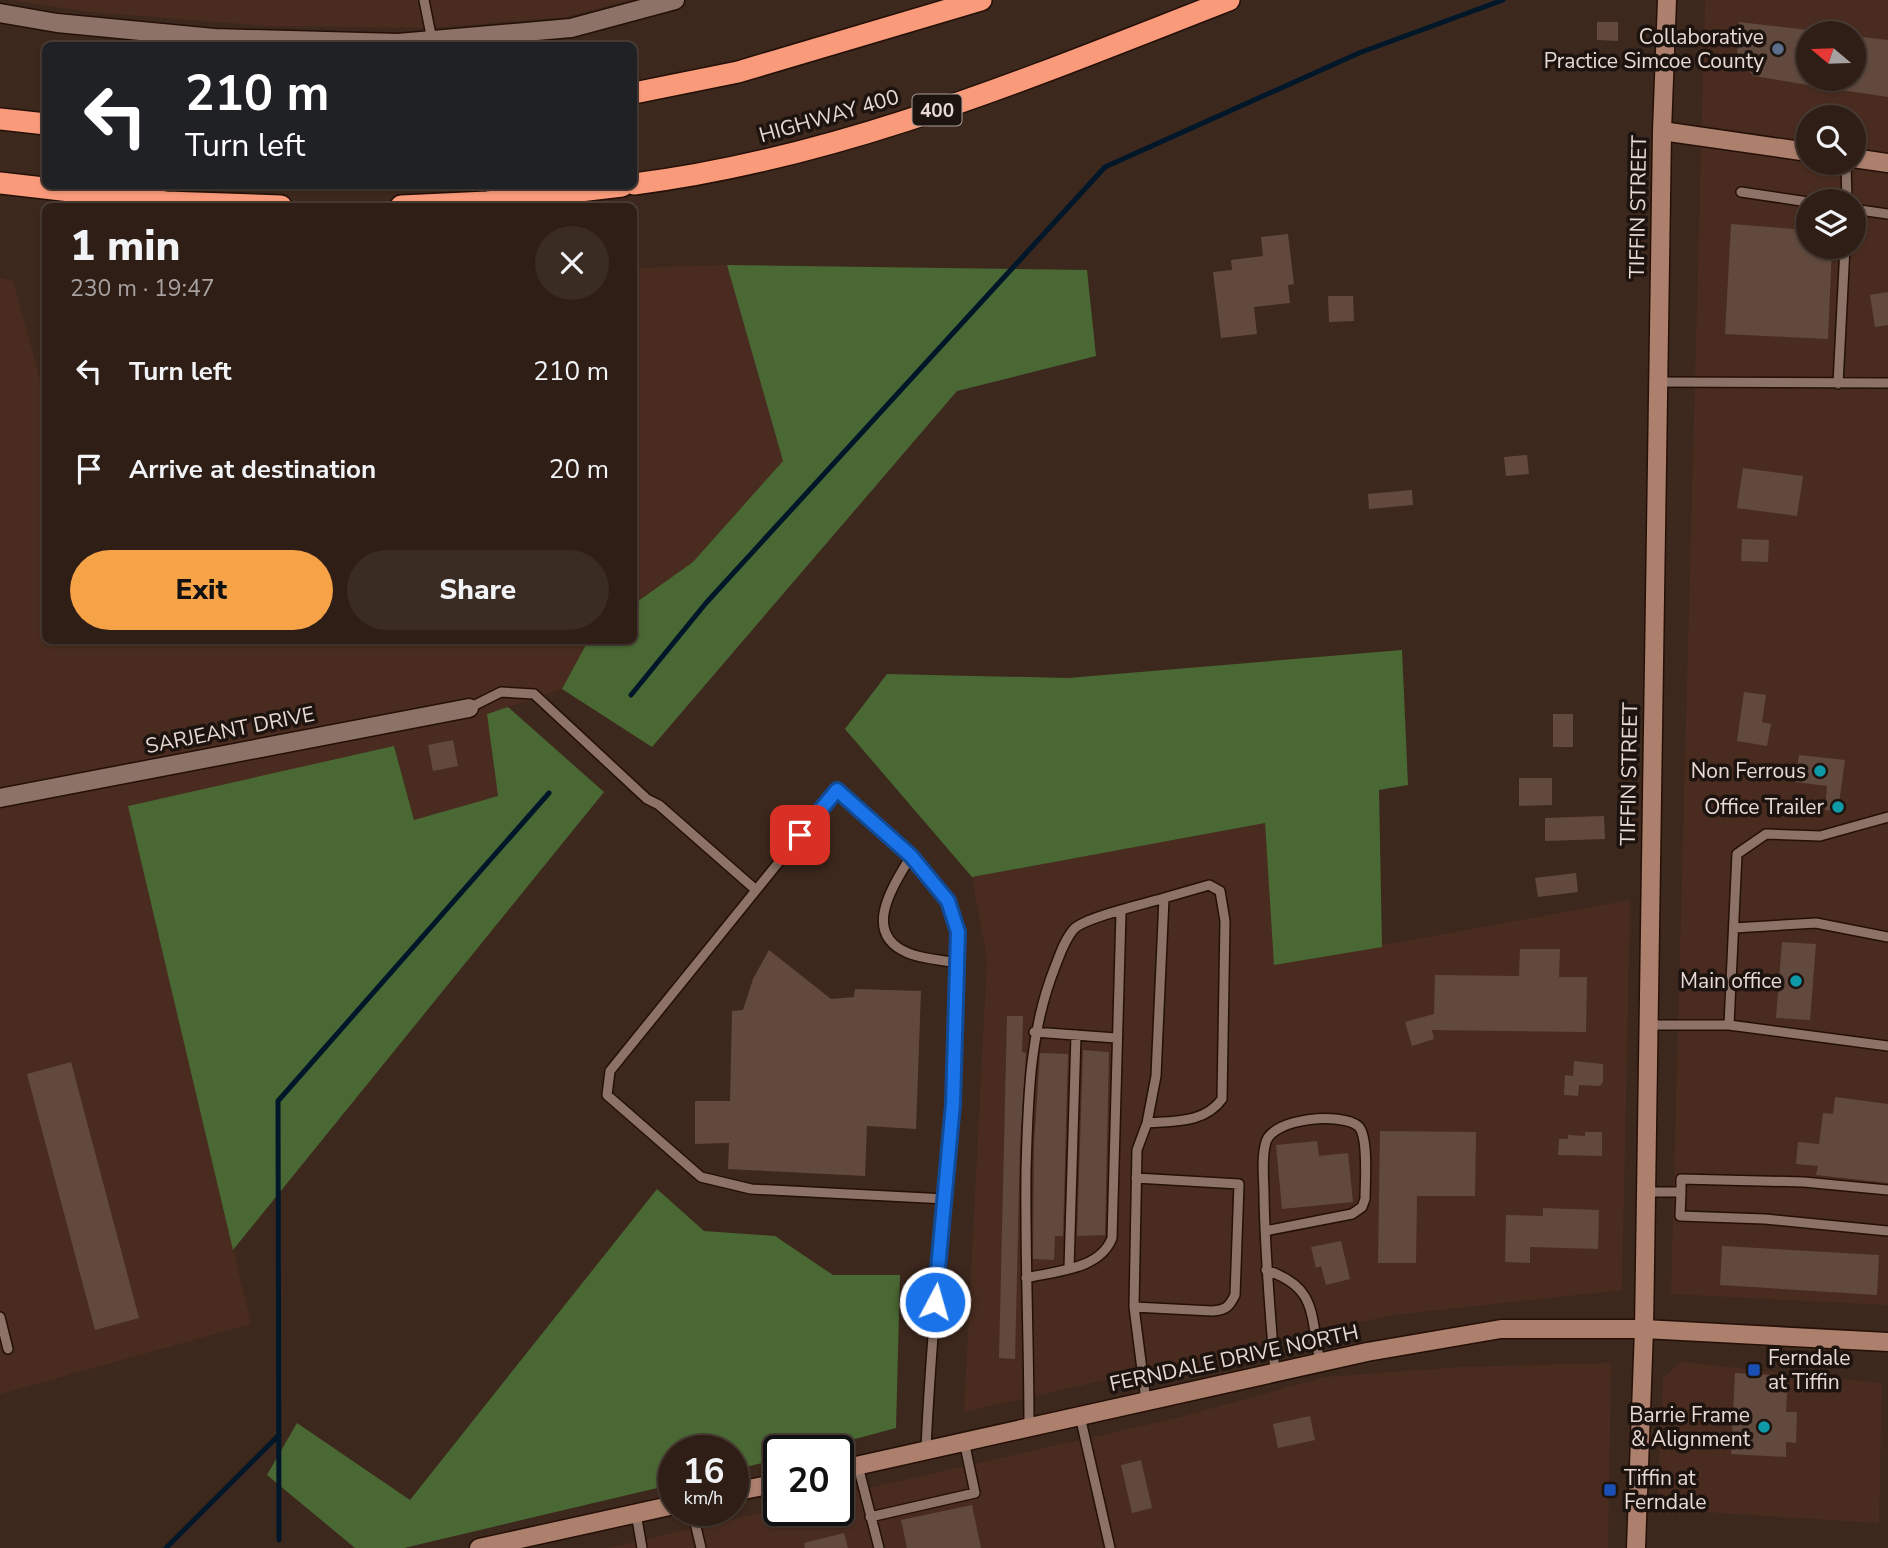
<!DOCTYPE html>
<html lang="en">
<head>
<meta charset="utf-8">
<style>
	:root { --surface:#2e1e16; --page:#3a2b23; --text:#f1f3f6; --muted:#a7a2a1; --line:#493c35; --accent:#f6a247 }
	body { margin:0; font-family:"Nunito Sans",sans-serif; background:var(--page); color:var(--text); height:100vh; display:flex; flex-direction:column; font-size:26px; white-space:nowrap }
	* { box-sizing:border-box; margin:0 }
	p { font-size:23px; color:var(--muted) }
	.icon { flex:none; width:38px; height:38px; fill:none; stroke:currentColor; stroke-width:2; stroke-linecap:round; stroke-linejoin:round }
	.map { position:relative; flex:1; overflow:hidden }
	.side { position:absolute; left:42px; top:203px; width:595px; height:441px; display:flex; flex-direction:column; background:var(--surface); border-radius:10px; box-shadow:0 2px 5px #0004,0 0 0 2px var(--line) }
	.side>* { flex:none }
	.banner { position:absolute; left:42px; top:42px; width:595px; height:147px; border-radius:10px; box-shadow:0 2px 5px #0004,0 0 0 2px var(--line); background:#202124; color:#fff; overflow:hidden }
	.needle { width:46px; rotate:289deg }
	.tools { position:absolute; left:1796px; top:21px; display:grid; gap:14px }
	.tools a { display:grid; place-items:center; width:70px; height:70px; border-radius:50%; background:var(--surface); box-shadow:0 2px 5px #0004,0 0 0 2px var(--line); font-size:35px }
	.speed { position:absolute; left:658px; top:1435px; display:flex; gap:14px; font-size:35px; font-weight:700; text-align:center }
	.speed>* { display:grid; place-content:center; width:91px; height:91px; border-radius:50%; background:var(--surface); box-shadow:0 2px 5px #0004,0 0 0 2px var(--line); line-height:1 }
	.speed small { font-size:18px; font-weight:400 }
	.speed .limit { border:4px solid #111; border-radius:10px; background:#fff; color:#111 }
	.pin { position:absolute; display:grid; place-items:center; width:60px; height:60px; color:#fff; margin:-30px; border-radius:14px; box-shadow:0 4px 10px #0006 }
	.me { position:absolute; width:77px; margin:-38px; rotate:6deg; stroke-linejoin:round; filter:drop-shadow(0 0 5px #0008) }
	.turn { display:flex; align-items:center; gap:24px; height:147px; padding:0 28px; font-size:32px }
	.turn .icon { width:91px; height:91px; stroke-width:2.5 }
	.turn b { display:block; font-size:49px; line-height:60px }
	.round { display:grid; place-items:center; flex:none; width:74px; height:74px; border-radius:37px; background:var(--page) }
	.overview { display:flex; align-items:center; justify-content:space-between; height:119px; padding:0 28px }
	h1 { font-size:42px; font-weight:800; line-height:52px }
	.action { display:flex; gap:14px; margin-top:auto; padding:14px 28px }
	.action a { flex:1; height:80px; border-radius:42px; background:var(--accent); color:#111; font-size:28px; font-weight:800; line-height:80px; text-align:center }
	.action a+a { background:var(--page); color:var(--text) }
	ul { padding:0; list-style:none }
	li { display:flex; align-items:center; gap:21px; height:98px; padding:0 28px }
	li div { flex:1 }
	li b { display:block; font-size:26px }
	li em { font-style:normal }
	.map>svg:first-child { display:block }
	.built { fill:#492c1f; fill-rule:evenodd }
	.forest { fill:#4a6833 }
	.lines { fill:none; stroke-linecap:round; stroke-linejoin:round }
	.stream { stroke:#00172a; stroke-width:5 }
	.building { fill:#61493e }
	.lane-casing { stroke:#241007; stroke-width:12 }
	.street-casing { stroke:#241007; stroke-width:21 }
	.secondary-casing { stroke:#241007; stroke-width:21 }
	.highway-casing { stroke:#241007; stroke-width:24 }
	.lane { stroke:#8d7367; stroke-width:9 }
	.street { stroke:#8d7367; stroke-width:18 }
	.secondary { stroke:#ad7f6d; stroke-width:18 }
	.highway { stroke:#f99a7a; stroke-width:21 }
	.route-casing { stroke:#114b97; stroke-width:18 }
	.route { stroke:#1a73e8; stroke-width:12 }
	.service-dot { fill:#5c6f8a; stroke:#1d130f; stroke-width:2.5 }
	.culture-dot { fill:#0f9aa8; stroke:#1d130f; stroke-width:2.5 }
	.transit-dot { fill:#1a4fb4; stroke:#1d130f; stroke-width:2.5 }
	.labels { text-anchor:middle; stroke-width:7; stroke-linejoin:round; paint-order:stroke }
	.shield { fill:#1d130f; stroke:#ab9e98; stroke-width:2 }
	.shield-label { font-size:19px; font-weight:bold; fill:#e8d9d3 }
	.poi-label { font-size:21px; fill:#e8d9d3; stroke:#1d130f; text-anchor:end }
	.street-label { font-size:21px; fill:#e8d9d3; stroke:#1d130f }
</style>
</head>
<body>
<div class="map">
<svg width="1888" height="1548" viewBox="0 0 1888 1548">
	<rect width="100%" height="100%" fill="#3d281d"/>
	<path class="built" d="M 10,0 L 630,0 L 565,17 L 433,28 L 268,26 L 90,12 Z
		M 1705,0 L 1888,0 L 1888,1305 L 1671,1294 ZM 1808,33 L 1853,33 L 1853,79 L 1808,79 ZM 1808,117 L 1853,117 L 1853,163 L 1808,163 ZM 1808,201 L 1853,201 L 1853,247 L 1808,247 Z
		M 727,265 L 783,461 L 693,562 L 634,604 L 634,268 Z
		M 0,278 L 13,281 L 45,397 L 46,640 L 588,641 L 562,689 L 487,714 L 498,796 L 414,820 L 395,747 L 128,806 L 251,1324 L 0,1394 Z
		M 1265,823 L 1275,965 L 1630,900 L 1622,1290 L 1392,1315 L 964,1412 L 987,959 L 972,877 Z
		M 1681,1362 L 1882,1383 L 1879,1523 L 1657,1509 L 1663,1378 Z
		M 1611,1363 L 1608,1548 L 608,1548 L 779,1509 L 838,1510 L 838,1495 L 1177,1418 L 1325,1377 L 1462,1367 Z"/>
	<path class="forest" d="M 727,265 L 1087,270 L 1096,356 L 957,391 L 652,747 L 562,689 L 588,641 L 634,640 L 634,604 L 693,562 L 783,461 Z
		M 1402,650 L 1408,785 L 1379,790 L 1382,947 L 1274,965 L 1265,823 L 972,877 L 845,729 L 887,674 L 1068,678 Z
		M 508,707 L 604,792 L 233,1250 L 128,806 L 394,746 L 414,820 L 498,796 L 487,714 Z
		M 657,1189 L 704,1231 L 775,1236 L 833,1275 L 900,1275 L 896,1428 L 810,1451 L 779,1451 L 779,1459 L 733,1470 L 733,1451 L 674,1451 L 674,1484 L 404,1548 L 355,1548 L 267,1475 L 297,1423 L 410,1500 Z"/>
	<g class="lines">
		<path class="stream" d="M 631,695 L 706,603 L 1105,167 L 1359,53 L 1503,0
			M 279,1540 L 278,1101 L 549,793
			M 166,1548 L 279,1435"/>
	</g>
	<path class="building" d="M 1597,22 L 1618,22 L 1618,41 L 1597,40 Z
		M 1739,22 L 1808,30 L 1808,85 L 1754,76 L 1737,59 Z
		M 1853,36 L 1888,40 L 1888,97 L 1820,87 L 1821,79 L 1853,79 Z
		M 1731,224 L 1808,230 L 1808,247 L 1832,247 L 1828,339 L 1725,334 Z
		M 1288,234 L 1294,284 L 1288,285 L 1290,303 L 1254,307 L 1257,334 L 1221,338 L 1213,272 L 1232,270 L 1231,260 L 1263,256 L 1261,237 Z
		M 1888,292 L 1888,325 L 1875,327 L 1870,295 Z
		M 1328,296 L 1353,296 L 1354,321 L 1329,322 Z
		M 1527,455 L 1529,474 L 1506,476 L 1504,457 Z
		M 1743,468 L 1803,476 L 1797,516 L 1737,508 Z
		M 1412,490 L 1413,505 L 1369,509 L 1368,494 Z
		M 1742,539 L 1769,540 L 1768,562 L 1741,561 Z
		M 1744,692 L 1766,695 L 1762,722 L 1771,724 L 1767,746 L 1737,741 Z
		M 1553,714 L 1573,714 L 1573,747 L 1553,747 Z
		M 453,740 L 458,766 L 433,771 L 428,745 Z
		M 1799,755 L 1845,760 L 1838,811 L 1825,810 L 1827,786 L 1795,782 Z
		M 1519,778 L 1552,778 L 1552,805 L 1519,806 Z
		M 1604,816 L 1605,839 L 1545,841 L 1545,818 Z
		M 1576,873 L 1578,892 L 1538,897 L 1535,878 Z
		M 1782,942 L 1816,944 L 1810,1020 L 1776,1018 Z
		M 1520,949 L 1560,949 L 1559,977 L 1587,977 L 1586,1032 L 1432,1030 L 1434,1039 L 1412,1046 L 1405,1022 L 1434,1014 L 1435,975 L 1519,976 Z
		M 769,950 L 831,999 L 854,997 L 855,989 L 921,991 L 916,1129 L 867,1126 L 865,1176 L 728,1169 L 729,1143 L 695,1144 L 695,1101 L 730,1101 L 732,1011 L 743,1010 L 753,979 Z
		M 1007,1016 L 1023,1016 L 1022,1052 L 1026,1053 L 1020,1145 L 1015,1359 L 999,1358 Z
		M 1083,1050 L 1109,1052 L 1105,1235 L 1077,1236 Z
		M 1040,1053 L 1068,1054 L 1063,1236 L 1055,1236 L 1054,1260 L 1033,1259 L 1034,1145 Z
		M 1574,1061 L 1603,1064 L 1603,1082 L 1600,1086 L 1579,1085 L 1578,1096 L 1564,1095 L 1565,1075 L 1573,1076 Z
		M 71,1062 L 139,1318 L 95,1330 L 27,1074 Z
		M 1835,1097 L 1888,1104 L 1888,1183 L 1816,1175 L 1818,1166 L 1796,1164 L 1798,1142 L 1819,1144 L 1823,1113 L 1833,1114 Z
		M 1380,1131 L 1476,1132 L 1475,1196 L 1417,1196 L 1416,1263 L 1378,1263 Z
		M 1585,1132 L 1602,1132 L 1602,1156 L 1558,1155 L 1559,1139 L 1568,1139 L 1568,1135 L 1585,1136 Z
		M 1317,1141 L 1319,1156 L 1348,1153 L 1353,1202 L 1282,1209 L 1276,1145 Z
		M 1543,1208 L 1599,1210 L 1598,1249 L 1530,1247 L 1530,1263 L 1505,1262 L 1506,1215 L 1543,1216 Z
		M 1341,1241 L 1350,1279 L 1326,1285 L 1321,1266 L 1316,1268 L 1311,1247 Z
		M 1722,1246 L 1879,1255 L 1877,1295 L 1720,1285 Z
		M 1735,1373 L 1788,1376 L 1786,1412 L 1797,1412 L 1796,1443 L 1786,1442 L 1786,1457 L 1731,1454 Z
		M 1310,1416 L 1315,1440 L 1278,1448 L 1273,1424 Z
		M 1141,1460 L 1152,1508 L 1132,1513 L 1121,1465 Z
		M 972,1505 L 981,1548 L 907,1548 L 901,1520 Z
		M 844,1533 L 848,1548 L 805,1548 L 804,1543 Z"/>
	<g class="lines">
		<g class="lane-casing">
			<path id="lane" d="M 424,0 L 432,40
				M 1846,163 L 1847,201
				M 1741,192 L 1808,202
				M 1853,209 L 1888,214
				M 1658,382 L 1888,383
				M 1838,384 L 1845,247
				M 469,708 L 501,692 L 534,694 L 647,799 L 659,805 L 756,890
				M 911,856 C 894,885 860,933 908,953 C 922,959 942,960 957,963
				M 1734,928 L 1816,923 L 1888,937
				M 1647,1025 L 1729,1025 L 1888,1046
				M 1729,1025 L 1737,854 L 1766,834 L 1820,836 L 1888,817
				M 1034,1032 L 1116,1038
				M 1645,1192 L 1681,1192 L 1680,1216 L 1765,1219 L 1888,1231
				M 1681,1192 L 1681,1179 L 1804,1182 L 1888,1190
				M 1265,1231 L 1352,1214 L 1362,1207 L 1365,1199 C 1365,1184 1369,1135 1358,1126 C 1341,1112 1273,1118 1266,1142 C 1261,1158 1264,1179 1264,1195 C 1265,1255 1270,1313 1275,1372
				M 1069,1268 L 1076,1035
				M 1266,1270 C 1318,1287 1310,1315 1320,1362
				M 1026,1278 C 1055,1271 1100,1270 1112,1238 L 1121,912
				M 1134,1307 L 1212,1311 C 1226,1310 1229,1307 1235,1295 L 1239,1184 L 1136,1178
				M 0,1317 L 8,1349
				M 1146,1401 L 1134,1307 L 1137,1150 L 1147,1123 L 1156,1076 L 1164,898 L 1209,885 L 1220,891 L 1225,921 L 1222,1099 C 1205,1123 1175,1121 1147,1123
				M 1080,1416 L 1110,1548
				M 1029,1427 C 1029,1341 1025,1256 1026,1171 C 1028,1101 1029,1032 1055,967 C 1060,954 1065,939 1074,929 C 1085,917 1145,904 1164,898
				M 926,1449 C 932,1305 951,1162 955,1017 C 956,981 965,935 949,902 C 933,871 865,811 837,790 L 610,1071 L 607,1095 L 701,1177 L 751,1189 L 946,1199
				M 858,1466 L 879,1548
				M 692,1510 L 701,1548
				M 636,1513 L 642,1548
				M 870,1517 L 975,1493 L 964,1441"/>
		</g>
		<g class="street-casing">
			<path id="street" d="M 0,13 L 57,23 L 214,38 L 398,43 L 571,28 L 675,0
				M 0,798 L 469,708"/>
		</g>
		<g class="secondary-casing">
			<path id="secondary" d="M 1662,131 L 1808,152
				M 1853,158 L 1888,163
				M 838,1470 L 1367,1352 L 1501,1329 L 1644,1329 L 1888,1342
				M 733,1492 L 779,1483
				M 479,1548 L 674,1505
				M 1636,1548 L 1644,1329 L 1662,131 L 1667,0"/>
		</g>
		<g class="highway-casing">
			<path id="highway" d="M 634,93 L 738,72 L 981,0
				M 0,119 L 46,124
				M 0,183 L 166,202 L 281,206
				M 634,184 C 841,158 1036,75 1229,0
				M 401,206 L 487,202 L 622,186"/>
		</g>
		<use href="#lane" class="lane"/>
		<use href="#street" class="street"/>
		<use href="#secondary" class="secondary"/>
		<use href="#highway" class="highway"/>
	</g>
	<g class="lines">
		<g class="route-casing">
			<path id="route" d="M 800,835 L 837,790 L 911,856 L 948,901 L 958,932 L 953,1104 L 935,1302"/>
		</g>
		<use href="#route" class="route"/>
	</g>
	<circle class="service-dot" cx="1778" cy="49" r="7"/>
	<g class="culture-dot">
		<circle cx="1820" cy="771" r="7"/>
		<circle cx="1838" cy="807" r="7"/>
		<circle cx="1796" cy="981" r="7"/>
		<circle cx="1764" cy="1427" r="7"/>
	</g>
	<g class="transit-dot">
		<rect x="1747" y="1363" width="14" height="14" rx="3.5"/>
		<rect x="1603" y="1483" width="14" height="14" rx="3.5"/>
	</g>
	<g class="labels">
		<rect class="shield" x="912.5" y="94.5" width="49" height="31" rx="5"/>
		<g class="shield-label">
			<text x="937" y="117">400</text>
		</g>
		<g class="poi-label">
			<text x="1764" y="44">Collaborative<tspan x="1764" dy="24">Practice Simcoe County</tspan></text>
			<text x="1806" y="778">Non Ferrous</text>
			<text x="1824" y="814">Office Trailer</text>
			<text x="1782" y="988">Main office</text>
			<text x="1768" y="1365" text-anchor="start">Ferndale<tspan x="1768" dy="24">at Tiffin</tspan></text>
			<text x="1750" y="1422">Barrie Frame<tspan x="1750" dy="24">&amp; Alignment</tspan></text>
			<text x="1624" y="1485" text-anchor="start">Tiffin at<tspan x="1624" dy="24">Ferndale</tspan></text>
		</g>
		<g class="street-label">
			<text transform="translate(829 116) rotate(-16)" y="7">HIGHWAY 400</text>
			<text transform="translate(1638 207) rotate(-89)" y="7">TIFFIN STREET</text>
			<text transform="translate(230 730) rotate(-11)" y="7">SARJEANT DRIVE</text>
			<text transform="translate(1629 774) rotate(-89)" y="7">TIFFIN STREET</text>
			<text transform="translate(1234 1358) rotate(-12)" y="7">FERNDALE DRIVE NORTH</text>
		</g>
	</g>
</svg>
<div class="tools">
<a><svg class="needle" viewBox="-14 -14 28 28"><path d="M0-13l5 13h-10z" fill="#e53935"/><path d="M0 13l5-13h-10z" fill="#a7a2a1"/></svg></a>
<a><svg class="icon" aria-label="search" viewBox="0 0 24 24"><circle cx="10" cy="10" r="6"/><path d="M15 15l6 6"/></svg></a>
<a><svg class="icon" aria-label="layers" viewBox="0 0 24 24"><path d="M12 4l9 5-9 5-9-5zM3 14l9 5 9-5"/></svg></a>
</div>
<div class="speed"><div>16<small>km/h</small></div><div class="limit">20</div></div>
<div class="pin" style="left:800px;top:835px;background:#d93025"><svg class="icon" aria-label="arrive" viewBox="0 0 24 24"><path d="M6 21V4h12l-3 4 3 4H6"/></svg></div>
<svg class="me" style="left:935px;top:1302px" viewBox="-20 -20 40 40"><circle r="17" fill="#1a73e8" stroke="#fff" stroke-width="3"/><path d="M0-11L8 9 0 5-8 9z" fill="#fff"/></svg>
<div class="banner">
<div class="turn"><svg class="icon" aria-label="left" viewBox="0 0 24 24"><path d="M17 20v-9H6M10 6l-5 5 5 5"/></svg><div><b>210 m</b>Turn left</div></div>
</div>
<section class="side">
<div class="overview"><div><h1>1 min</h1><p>230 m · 19:47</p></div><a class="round"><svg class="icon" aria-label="close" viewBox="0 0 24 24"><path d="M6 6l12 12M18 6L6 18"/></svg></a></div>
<ul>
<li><svg class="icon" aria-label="left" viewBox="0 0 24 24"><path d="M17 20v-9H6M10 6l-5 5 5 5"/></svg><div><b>Turn left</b></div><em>210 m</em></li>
<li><svg class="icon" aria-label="arrive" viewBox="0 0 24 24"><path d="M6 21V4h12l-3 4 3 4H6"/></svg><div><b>Arrive at destination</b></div><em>20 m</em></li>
</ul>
<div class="action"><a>Exit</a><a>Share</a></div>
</section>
</div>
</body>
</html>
